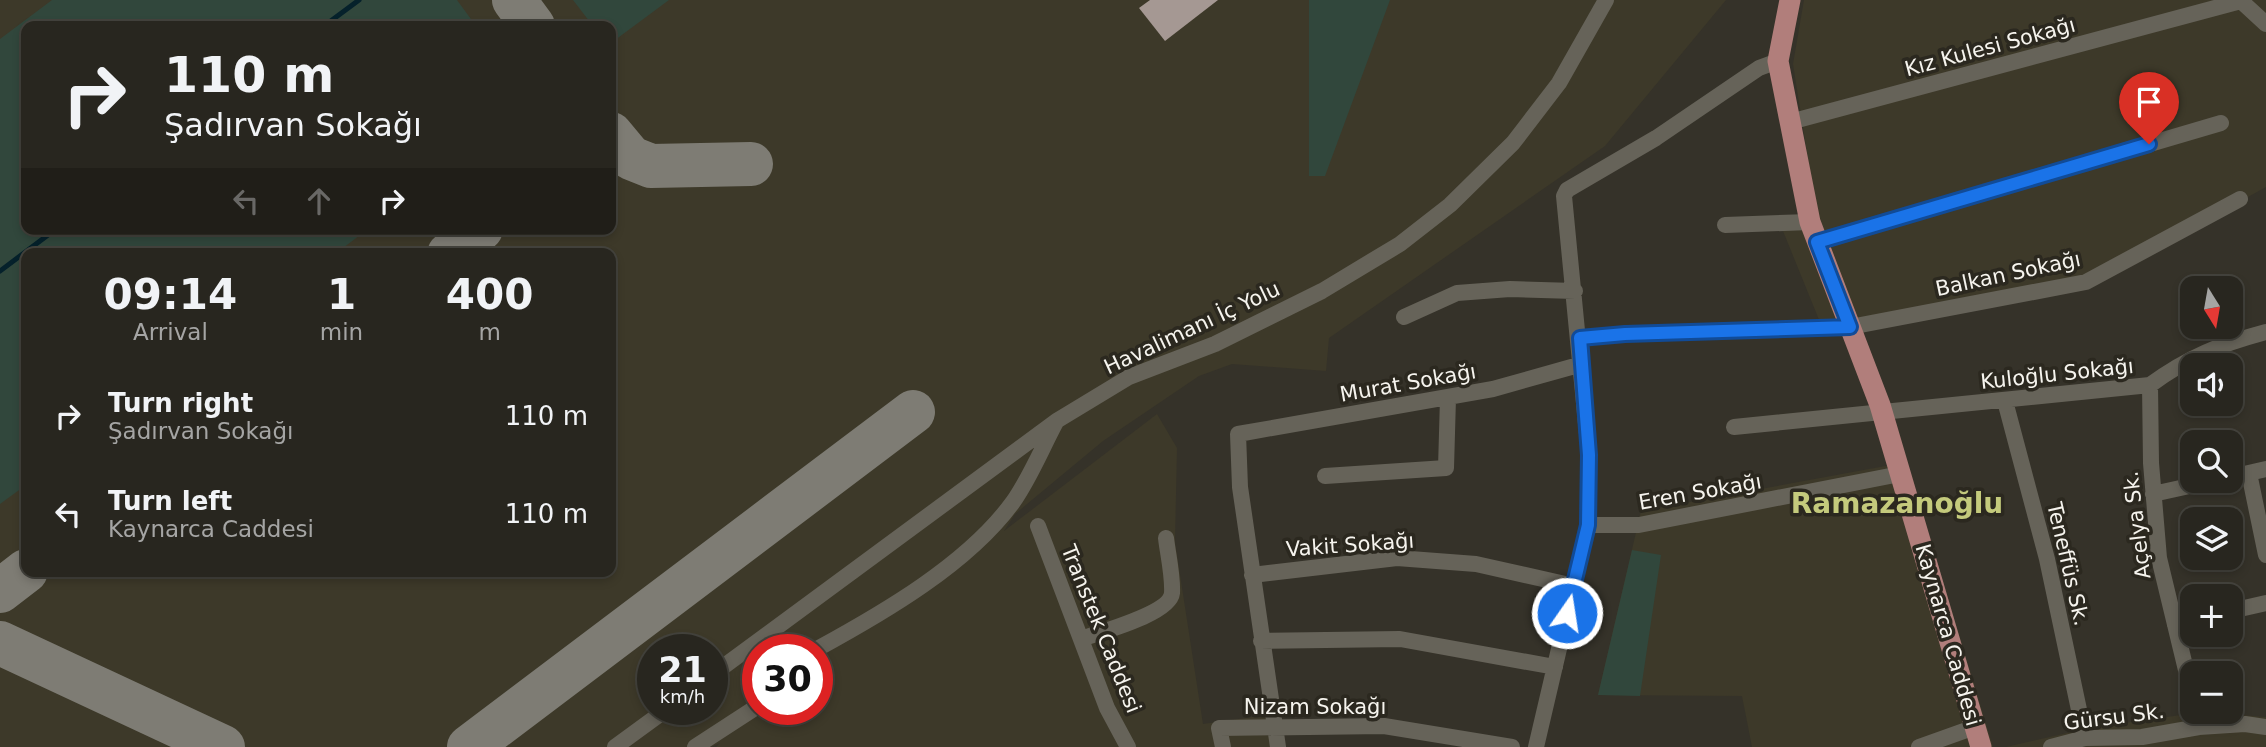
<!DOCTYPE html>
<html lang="en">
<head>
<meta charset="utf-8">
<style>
	:root { --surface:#28261f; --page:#34322c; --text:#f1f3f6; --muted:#a5a5a4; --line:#44433d }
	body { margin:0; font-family:"DejaVu Sans",sans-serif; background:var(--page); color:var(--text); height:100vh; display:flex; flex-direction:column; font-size:26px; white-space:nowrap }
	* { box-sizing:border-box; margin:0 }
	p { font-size:23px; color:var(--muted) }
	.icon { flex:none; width:38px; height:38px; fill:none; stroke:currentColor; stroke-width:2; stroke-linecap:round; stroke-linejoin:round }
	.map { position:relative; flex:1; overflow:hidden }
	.sheet { position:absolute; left:21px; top:248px; width:595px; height:329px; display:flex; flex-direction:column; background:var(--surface); border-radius:14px; box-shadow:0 4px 10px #0003,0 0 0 2px var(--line) }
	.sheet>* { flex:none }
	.hud { position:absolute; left:21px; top:21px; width:595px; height:214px; border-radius:14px; box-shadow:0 4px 10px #0003,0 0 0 2px var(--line); background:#28261f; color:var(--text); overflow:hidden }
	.needle { width:46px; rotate:169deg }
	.buttons { position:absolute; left:2180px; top:276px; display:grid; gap:14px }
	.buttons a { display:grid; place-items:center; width:63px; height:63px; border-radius:14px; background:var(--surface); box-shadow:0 4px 10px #0003,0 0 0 2px var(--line); font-size:35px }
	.speed { position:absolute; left:637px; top:634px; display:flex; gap:14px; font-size:35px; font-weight:700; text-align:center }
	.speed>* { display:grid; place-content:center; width:91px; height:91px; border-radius:50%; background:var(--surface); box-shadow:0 4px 10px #0003,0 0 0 2px var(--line); line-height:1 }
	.speed small { font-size:18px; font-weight:400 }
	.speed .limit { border:10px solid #d22; background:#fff; color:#111 }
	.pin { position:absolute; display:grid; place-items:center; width:60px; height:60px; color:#fff; margin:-72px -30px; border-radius:50% 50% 50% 0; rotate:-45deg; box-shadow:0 0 7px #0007 }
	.pin .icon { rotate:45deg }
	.me { position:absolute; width:77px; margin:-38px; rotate:13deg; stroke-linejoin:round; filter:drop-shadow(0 0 5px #0008) }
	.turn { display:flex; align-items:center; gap:24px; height:147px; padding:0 28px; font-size:32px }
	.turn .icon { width:91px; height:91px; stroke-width:2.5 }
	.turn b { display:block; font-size:49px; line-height:60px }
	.lanes { display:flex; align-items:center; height:66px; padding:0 28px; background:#0003; justify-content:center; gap:35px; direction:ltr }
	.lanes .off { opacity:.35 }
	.eta { display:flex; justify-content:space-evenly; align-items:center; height:119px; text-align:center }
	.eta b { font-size:42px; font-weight:700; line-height:49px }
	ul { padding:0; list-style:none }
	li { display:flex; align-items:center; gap:21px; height:98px; padding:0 28px }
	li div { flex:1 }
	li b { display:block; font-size:26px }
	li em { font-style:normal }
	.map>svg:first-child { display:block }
	.built { fill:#3d3929; fill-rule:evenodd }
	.green { fill:#31473c }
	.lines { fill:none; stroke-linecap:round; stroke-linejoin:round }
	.stream { stroke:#05212b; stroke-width:5 }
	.taxiway { stroke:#7e7c74; stroke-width:44 }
	.building { fill:#a59893 }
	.minor { stroke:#666359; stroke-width:16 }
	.major { stroke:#b17e7b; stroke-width:21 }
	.route-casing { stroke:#114b97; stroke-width:18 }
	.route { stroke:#1a73e8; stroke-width:12 }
	.labels { text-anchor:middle; stroke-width:7; stroke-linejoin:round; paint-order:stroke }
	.street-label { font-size:21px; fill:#f6f4ee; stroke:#2b281f }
	.district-label { font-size:28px; font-weight:bold; fill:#c4ca7c; stroke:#2b281f }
</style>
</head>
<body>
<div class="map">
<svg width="2266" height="747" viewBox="0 0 2266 747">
	<rect width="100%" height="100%" fill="#353229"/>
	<path class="built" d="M 0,0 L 1726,0 L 1605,146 L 1329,338 L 1326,371 L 1232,364 L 1199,376 L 1103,441 L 1015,514 L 1004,531 L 1157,414 L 1177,448 L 1175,542 L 1203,724 L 1267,715 L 1276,747 L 716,747 L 720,743 L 711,747 L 0,747 ZM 26,26 L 611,26 L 611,229 L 26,229 ZM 26,254 L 611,254 L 611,572 L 26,572 ZM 653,649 L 712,649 L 712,709 L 653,709 ZM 758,649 L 817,649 L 817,709 L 758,709 Z
		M 1804,0 L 2266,0 L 2266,187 L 2091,284 L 1826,337 L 1783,231 L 1818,223 L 1793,64 Z
		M 1907,462 L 1993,747 L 1752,747 L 1742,696 L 1598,695 L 1641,511 Z
		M 2202,712 L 2266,717 L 2266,747 L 2006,747 L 2089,728 Z"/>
	<path class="green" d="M 52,0 L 457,0 L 476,26 L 26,26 L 26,229 L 368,229 L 335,254 L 26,254 L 26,485 L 0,504 L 0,39 Z
		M 573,0 L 669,0 L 611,43 L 611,26 L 593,26 Z
		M 1309,0 L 1390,0 L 1325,176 L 1309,176 Z
		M 1632,550 L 1661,555 L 1640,696 L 1598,695 Z"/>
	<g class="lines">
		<path class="stream" d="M 324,26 L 359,0
			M 0,271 L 56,229"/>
		<path class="taxiway" d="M 514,0 L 533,26
			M 611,134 L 631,158 L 651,166 L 751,164
			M 449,254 L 481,229
			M 0,591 L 26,571
			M 0,643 L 223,747
			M 469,747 L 913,412"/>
	</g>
	<path class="building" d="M 1150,0 L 1218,0 L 1165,41 L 1139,8 Z"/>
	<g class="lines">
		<path class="minor" d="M 2240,0 L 2266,24
			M 1790,122 L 2241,1
			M 1725,225 L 1810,222
			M 1817,242 L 2221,123
			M 1404,317 L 1457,293 L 1510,289 L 1575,291
			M 1580,338 L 1625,334 L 1850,327 L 2086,282 L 2240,199
			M 2150,385 L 2151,463 L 2159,558 L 2193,699
			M 2005,401 L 2047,559 L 2085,738
			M 1734,427 L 2150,385 C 2188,357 2221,344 2266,332
			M 2249,473 L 2266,555
			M 1325,476 L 1446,468 L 1448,398
			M 2231,477 L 2266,469
			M 2153,494 L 2212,481
			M 1588,525 L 1639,525 L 1900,474
			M 1038,526 L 1107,708 L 1128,747
			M 1252,575 L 1397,558 L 1476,564 L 1574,586
			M 2231,611 L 2266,603
			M 2175,625 L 2193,621
			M 1081,639 C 1100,632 1170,614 1172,593 C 1173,576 1168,555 1166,538
			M 1261,641 L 1400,639 L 1555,667
			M 817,649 C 883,613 968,564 1013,502 C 1030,478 1042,448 1056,422
			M 712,675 L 1058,420 L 1129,377 L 1215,344 L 1322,291 L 1400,244 L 1450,205 L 1513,143 L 1559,83 L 1606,0
			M 615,747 L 667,709
			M 695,747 L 758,706
			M 1223,747 L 1219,728 L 1384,726 L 1512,747
			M 1278,747 L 1240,487 L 1238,434 L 1493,389 L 1582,364
			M 1536,747 L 1588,525 L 1589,455 L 1564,196 L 1567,190 L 1656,138 L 1759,68 L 1778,61
			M 1919,747 L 1975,727
			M 2051,747 L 2085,738 L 2142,737 L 2199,727 L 2245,724 L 2266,727"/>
		<path class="major" d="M 1790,0 L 1778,61 L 1810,222 L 1880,405 L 1981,747"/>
	</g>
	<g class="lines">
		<g class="route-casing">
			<path id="route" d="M 1567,613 L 1588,525 L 1589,455 L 1580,338 L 1625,334 L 1850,327 L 1817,242 L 2149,144"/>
		</g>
		<use href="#route" class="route"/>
	</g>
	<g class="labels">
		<g class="street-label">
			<text transform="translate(1990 47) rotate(-15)" y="7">Kız Kulesi Sokağı</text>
			<text transform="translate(2008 274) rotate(-12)" y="7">Balkan Sokağı</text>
			<text transform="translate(1192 328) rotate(-25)" y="7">Havalimanı İç Yolu</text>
			<text transform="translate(2057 374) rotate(-6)" y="7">Kuloğlu Sokağı</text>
			<text transform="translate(1408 383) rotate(-10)" y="7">Murat Sokağı</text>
			<text transform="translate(1700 492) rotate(-10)" y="7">Eren Sokağı</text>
			<text transform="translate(2137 525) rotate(-97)" y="7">Açelya Sk.</text>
			<text transform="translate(1350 545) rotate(-4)" y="7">Vakit Sokağı</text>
			<text transform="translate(2068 564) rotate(77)" y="7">Teneffüs Sk.</text>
			<text transform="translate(1101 629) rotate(68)" y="7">Transtek Caddesi</text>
			<text transform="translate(1948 635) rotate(74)" y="7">Kaynarca Caddesi</text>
			<text x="1315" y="714">Nizam Sokağı</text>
			<text transform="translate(2114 717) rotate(-7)" y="7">Gürsu Sk.</text>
		</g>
		<g class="district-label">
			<text x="1897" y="513">Ramazanoğlu</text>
		</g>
	</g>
</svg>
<div class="buttons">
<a><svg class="needle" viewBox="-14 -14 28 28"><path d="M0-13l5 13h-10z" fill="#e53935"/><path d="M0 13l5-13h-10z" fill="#a5a5a4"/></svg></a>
<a><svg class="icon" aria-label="sound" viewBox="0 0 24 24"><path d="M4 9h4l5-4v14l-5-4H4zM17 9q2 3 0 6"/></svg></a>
<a><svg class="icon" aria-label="search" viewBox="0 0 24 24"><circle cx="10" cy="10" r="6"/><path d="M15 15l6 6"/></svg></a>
<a><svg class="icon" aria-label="layers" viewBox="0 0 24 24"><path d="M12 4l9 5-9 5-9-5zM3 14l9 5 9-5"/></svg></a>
<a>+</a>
<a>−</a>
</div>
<div class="speed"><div>21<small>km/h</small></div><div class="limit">30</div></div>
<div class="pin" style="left:2149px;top:144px;background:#d93025"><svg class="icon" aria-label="arrive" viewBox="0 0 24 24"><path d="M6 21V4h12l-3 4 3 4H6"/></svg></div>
<svg class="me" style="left:1567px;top:613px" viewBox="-20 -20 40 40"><circle r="17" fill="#1a73e8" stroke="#fff" stroke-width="3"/><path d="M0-11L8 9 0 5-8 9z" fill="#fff"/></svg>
<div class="hud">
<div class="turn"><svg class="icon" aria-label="right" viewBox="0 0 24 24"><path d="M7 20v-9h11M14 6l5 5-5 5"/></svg><div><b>110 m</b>Şadırvan Sokağı</div></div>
<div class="lanes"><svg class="icon off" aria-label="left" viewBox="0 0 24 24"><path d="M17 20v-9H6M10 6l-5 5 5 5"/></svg><svg class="icon off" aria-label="ahead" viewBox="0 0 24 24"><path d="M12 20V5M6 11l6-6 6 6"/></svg><svg class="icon" aria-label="right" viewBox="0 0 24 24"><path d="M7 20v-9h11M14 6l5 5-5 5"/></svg></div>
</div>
<section class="sheet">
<div class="eta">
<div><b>09:14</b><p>Arrival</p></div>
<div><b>1</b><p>min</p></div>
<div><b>400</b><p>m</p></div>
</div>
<ul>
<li><svg class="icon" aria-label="right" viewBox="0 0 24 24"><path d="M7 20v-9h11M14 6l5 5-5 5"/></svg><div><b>Turn right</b><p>Şadırvan Sokağı</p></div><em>110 m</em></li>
<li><svg class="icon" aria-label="left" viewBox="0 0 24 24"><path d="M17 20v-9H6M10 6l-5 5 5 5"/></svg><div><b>Turn left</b><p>Kaynarca Caddesi</p></div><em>110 m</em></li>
</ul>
</section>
</div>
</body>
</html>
